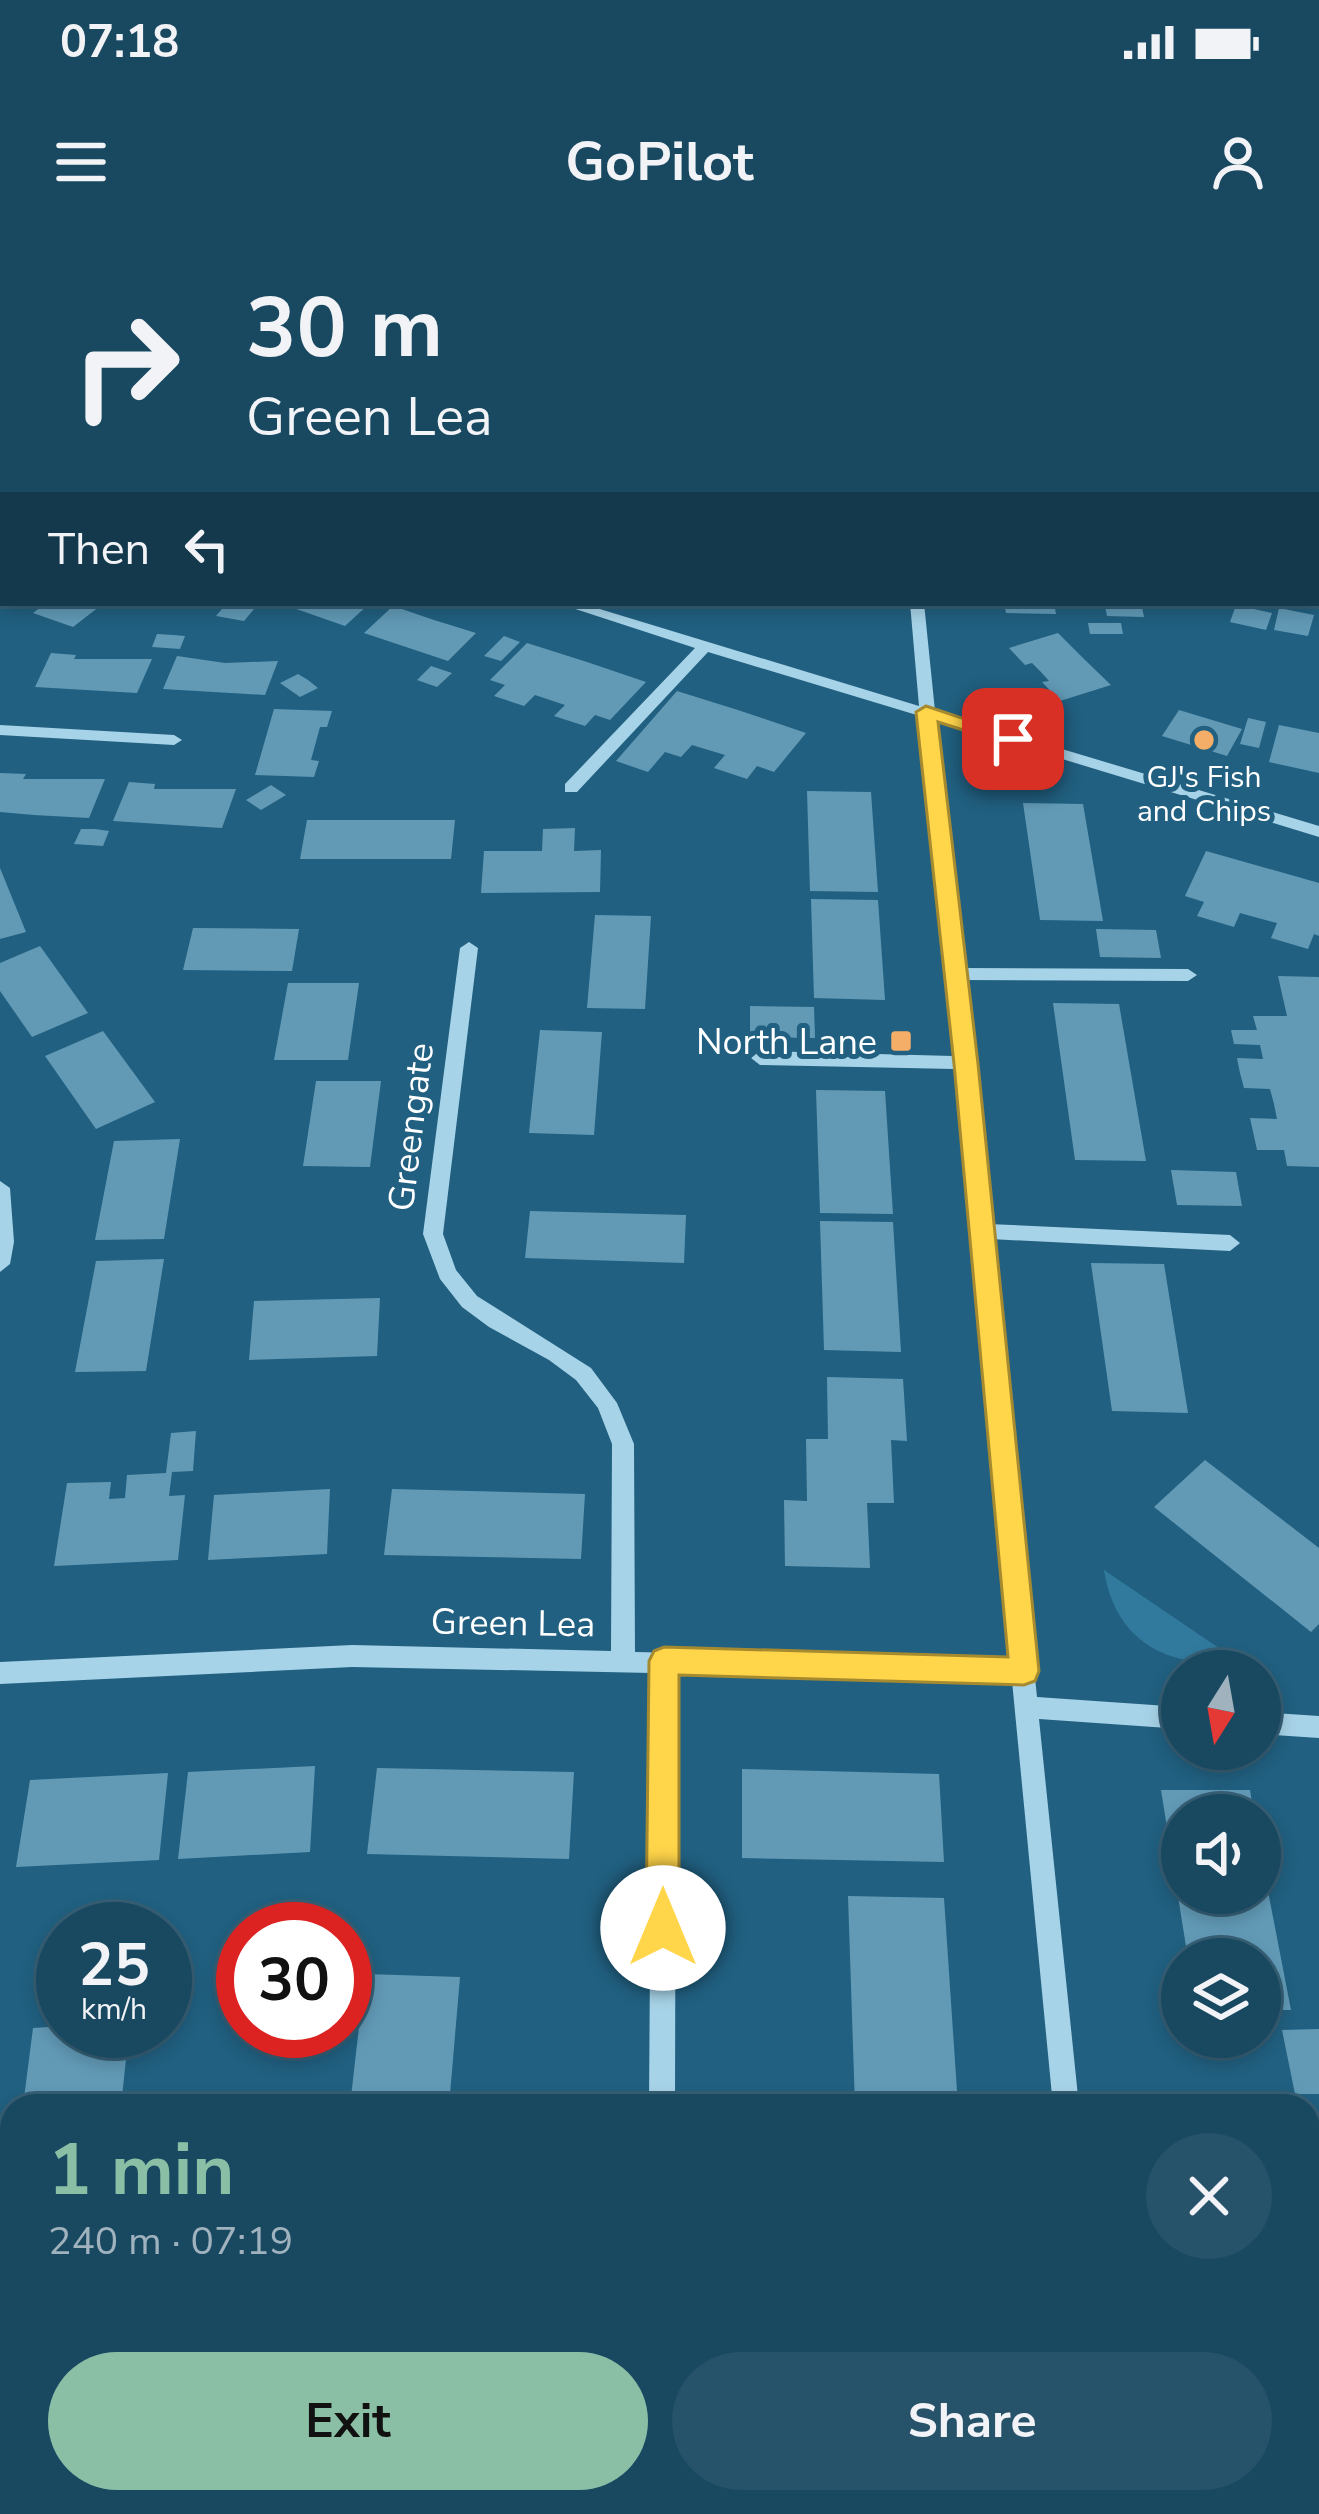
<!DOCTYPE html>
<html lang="en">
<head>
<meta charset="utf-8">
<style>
	:root { --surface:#194861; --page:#26526a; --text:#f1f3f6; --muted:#9fb2bd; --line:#376076; --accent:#8abfa5 }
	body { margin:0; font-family:"Nunito Sans",sans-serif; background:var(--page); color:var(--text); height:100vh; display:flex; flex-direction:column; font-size:45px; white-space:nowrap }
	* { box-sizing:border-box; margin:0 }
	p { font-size:39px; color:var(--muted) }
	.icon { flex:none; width:66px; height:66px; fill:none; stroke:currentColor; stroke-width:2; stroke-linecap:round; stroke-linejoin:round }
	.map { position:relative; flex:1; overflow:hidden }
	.panel { position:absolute; left:0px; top:1854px; width:1320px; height:420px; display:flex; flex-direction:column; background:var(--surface); border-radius:36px 36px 0 0; box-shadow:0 6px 18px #0003,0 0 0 3px var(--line) }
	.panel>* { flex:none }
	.hud { position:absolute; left:0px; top:0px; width:1320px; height:366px; box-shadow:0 6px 18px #0003,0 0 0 3px var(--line); background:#194861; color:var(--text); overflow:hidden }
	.needle { width:78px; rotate:191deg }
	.fabs { position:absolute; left:1161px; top:1410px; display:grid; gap:24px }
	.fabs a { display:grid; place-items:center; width:120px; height:120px; border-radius:50%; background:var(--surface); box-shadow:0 6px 18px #0003,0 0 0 3px var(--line); font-size:60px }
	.speed { position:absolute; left:36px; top:1662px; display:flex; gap:24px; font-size:60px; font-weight:700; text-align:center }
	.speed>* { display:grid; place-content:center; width:156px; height:156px; border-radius:50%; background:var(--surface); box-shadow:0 6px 18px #0003,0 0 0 3px var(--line); line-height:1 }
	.speed small { font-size:30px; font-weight:400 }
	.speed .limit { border:18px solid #d22; background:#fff; color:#111 }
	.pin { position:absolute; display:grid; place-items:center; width:102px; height:102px; color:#fff; margin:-51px; border-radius:24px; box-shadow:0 6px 18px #0006 }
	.me { position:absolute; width:132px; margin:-66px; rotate:0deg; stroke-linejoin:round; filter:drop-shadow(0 0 9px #0008) }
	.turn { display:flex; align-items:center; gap:42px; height:252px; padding:0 48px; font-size:54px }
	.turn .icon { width:156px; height:156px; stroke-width:2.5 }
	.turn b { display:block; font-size:84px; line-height:102px }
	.then { display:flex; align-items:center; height:114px; padding:0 48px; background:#0003; gap:24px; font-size:45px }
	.round { display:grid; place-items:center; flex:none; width:126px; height:126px; border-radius:63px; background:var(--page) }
	.summary { display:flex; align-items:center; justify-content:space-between; height:204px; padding:0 48px }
	h1 { font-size:72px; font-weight:700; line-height:90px; color:var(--accent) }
	.button { display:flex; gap:24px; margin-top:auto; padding:24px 48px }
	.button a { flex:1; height:138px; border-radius:72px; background:var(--accent); color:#111; font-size:48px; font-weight:700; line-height:138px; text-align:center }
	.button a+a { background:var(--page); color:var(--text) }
	.status { display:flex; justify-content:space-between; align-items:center; height:84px; padding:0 60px; background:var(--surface); direction:ltr }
	.status svg { height:33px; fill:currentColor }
	header { display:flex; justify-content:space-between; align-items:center; height:156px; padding:0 48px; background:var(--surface); font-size:54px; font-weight:700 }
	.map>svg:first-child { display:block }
	.green { fill:#317a9e }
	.building { fill:#629ab6 }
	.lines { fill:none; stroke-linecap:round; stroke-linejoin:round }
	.minor { fill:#a7d3e8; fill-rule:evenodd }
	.route { fill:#ffd54a; stroke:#a68a30; stroke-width:3 }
	.poi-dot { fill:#f5ae68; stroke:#216081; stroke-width:4.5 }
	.labels { text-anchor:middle; stroke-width:10; stroke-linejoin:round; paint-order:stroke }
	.far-poi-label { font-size:30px; fill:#fff; stroke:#216081 }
	.poi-label { font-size:36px; fill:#fff; stroke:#216081; text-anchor:end }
	.street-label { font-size:36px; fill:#fff; stroke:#216081 }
</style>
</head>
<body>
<div class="status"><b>07:18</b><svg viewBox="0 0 49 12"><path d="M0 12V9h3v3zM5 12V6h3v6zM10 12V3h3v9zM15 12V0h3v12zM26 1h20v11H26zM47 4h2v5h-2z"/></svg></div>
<header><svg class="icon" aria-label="menu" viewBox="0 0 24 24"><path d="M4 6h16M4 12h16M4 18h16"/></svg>GoPilot<svg class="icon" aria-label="person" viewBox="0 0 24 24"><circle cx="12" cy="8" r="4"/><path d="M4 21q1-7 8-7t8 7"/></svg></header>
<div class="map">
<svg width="1319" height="2274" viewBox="0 0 1319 2274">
	<rect width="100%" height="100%" fill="#216081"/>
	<path class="green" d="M 1104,1330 L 1238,1421 C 1169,1430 1115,1402 1104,1330 Z"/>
	<path class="building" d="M 46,363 L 104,363 L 73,387 L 33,373 Z
		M 227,363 L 230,363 L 254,369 L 244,381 L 216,376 Z
		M 279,363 L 370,363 L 345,386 Z
		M 1004,363 L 1054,363 L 1056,374 L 1006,373 Z
		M 1236,365 L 1272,373 L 1266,390 L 1230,382 Z
		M 393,366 L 434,380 L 476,393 L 448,421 L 364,393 Z
		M 1105,366 L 1142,367 L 1144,377 L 1107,376 Z
		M 1279,368 L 1314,375 L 1308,396 L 1274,390 Z
		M 1088,383 L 1121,383 L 1123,394 L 1090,394 Z
		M 1058,393 L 1084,419 L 1111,445 L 1060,461 L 1042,442 L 1049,441 L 1041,432 L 1032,423 L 1025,425 L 1009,408 Z
		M 157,394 L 173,395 L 185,396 L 180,409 L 152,407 Z
		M 504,396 L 520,402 L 501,421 L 484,416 Z
		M 527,403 L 587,422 L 646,442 L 610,480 L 595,475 L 585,486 L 554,476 L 565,465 L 535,455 L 524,466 L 494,456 L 505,445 L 490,440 Z
		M 51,413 L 76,415 L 74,419 L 152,419 L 137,453 L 35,447 Z
		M 177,416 L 225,423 L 278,421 L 265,455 L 163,449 Z
		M 431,426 L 452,433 L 437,447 L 417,440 Z
		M 298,434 L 308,440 L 318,448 L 300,457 L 280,443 Z
		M 677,451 L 741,471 L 806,493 L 774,532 L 757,526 L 747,539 L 714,528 L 725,515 L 692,505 L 681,517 L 665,512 L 648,532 L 616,521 Z
		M 274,469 L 332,471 L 327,487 L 320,487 L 311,520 L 319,521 L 314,537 L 255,535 Z
		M 1179,470 L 1242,489 L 1227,516 L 1162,496 Z
		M 1248,478 L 1266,482 L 1259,508 L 1240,504 Z
		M 1279,485 L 1319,493 L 1319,533 L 1269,522 Z
		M 0,533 L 26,534 L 23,539 L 105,539 L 89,578 L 34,575 L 0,572 Z
		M 129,542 L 155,544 L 154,549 L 236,549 L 222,588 L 113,581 Z
		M 271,545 L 286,555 L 261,570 L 246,560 Z
		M 807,551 L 871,552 L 878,652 L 810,651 Z
		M 1023,563 L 1083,564 L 1103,681 L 1040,680 Z
		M 307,580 L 455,580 L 451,619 L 300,619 Z
		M 575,588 L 574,611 L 601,610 L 600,652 L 481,653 L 484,611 L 542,611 L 543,589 Z
		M 81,589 L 95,589 L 109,591 L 103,606 L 74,604 Z
		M 1206,611 L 1319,643 L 1319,696 L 1314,694 L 1308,709 L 1271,698 L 1277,683 L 1258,678 L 1240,673 L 1234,687 L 1197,676 L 1204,662 L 1185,656 Z
		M 0,628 L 26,692 L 0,699 Z
		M 811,659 L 878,660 L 885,760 L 814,758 Z
		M 595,675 L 651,676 L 645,769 L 587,768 Z
		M 193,688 L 299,689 L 292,731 L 183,730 Z
		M 1096,689 L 1156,690 L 1161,718 L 1100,717 Z
		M 40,706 L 88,773 L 32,797 L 0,751 L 0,723 Z
		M 1278,736 L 1319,737 L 1319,927 L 1287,926 L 1284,910 L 1257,910 L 1250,878 L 1277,879 L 1274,864 L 1270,849 L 1244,848 L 1240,833 L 1237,818 L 1263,819 L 1260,805 L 1234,804 L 1231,790 L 1257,790 L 1253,776 L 1287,776 Z
		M 288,743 L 359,743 L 348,820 L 274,820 Z
		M 1053,763 L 1119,764 L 1146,921 L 1075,920 Z
		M 750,766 L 814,767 L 815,798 L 750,797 Z
		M 540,790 L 602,792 L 594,895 L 529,893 Z
		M 103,791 L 155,862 L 96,889 L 45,816 Z
		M 316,841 L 381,841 L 370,927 L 303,926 Z
		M 816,850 L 885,851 L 893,974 L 820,973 Z
		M 180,899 L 164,999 L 95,1000 L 114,901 Z
		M 1171,930 L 1236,932 L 1242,966 L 1177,965 Z
		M 530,971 L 686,975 L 684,1023 L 525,1018 Z
		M 820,981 L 893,982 L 901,1112 L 824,1110 Z
		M 164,1019 L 146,1131 L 75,1132 L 96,1021 Z
		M 1091,1023 L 1164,1024 L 1188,1173 L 1112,1171 Z
		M 380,1058 L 377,1116 L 249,1120 L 254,1061 Z
		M 827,1137 L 903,1139 L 907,1201 L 891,1200 L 894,1263 L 867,1263 L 870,1328 L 785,1326 L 784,1260 L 807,1261 L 806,1199 L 828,1199 Z
		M 196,1191 L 193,1231 L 172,1232 L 169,1256 L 185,1255 L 178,1320 L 54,1326 L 67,1243 L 111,1242 L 109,1259 L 125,1258 L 127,1235 L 166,1233 L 171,1193 Z
		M 1205,1220 L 1319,1308 L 1319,1384 L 1311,1392 L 1154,1267 Z
		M 330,1249 L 327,1314 L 208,1320 L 214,1255 Z
		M 392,1249 L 585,1254 L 581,1319 L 384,1315 Z
		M 315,1526 L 310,1612 L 178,1619 L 188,1532 Z
		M 377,1528 L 574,1532 L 569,1619 L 367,1614 Z
		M 742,1529 L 939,1534 L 944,1622 L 742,1618 Z
		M 168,1533 L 159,1620 L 16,1627 L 30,1540 Z
		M 1161,1550 L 1250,1550 L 1254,1575 L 1182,1575 L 1182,1653 L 1260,1653 L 1262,1620 L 1291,1770 L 1260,1770 L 1260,1719 L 1188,1719 Z
		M 848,1656 L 944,1658 L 958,1866 L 855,1866 Z
		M 365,1734 L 460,1737 L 449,1866 L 350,1866 Z
		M 63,1786 L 63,1791 L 129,1791 L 121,1866 L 23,1866 L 33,1788 Z
		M 1319,1789 L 1319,1854 L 1295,1854 L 1282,1790 Z
		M 1308,1957 L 1319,1957 L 1319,2149 L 1308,2149 Z
		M 818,2262 L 935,2262 L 936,2274 L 819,2274 Z"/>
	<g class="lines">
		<path class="minor" d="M 881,0 L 893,0 L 893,3 L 881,3 Z
			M 0,193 L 3,194 L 3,202 L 0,201 Z
			M 3,275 L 3,289 L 0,289 L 0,276 Z
			M 557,363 L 580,363 L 919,466 L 910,363 L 924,363 L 935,471 L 1319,586 L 1319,597 L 937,481 L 962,728 L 1188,729 L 1197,735 L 1188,741 L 963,740 L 971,818 L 975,823 L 972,828 L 988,984 L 1230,995 L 1240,1003 L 1230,1011 L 990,999 L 1037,1457 L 1182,1467 L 1182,1489 L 1039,1479 L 1079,1866 L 1053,1866 L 1012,1441 L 676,1434 L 675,1866 L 649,1866 L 652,1433 L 352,1427 L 0,1444 L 0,1422 L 352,1405 L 611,1411 L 612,1204 L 598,1168 L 576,1140 L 549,1120 L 489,1087 L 462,1067 L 440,1039 L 423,994 L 460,708 L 469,702 L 478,708 L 443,994 L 456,1030 L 477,1056 L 591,1128 L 617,1163 L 634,1204 L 635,1412 L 1010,1420 L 954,829 L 760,825 L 751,818 L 760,811 L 953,816 L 920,476 L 708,412 L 577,552 L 565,552 L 565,544 L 695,408 Z
			M 0,485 L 174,495 L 182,500 L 174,505 L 0,495 Z
			M 0,941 L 10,948 L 14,1002 L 10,1024 L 0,1032 Z
			M 1260,1472 L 1319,1476 L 1319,1498 L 1260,1494 Z
			M 1308,1889 L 1319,1889 L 1319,1917 L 1308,1917 Z
			M 1090,2262 L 1120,2262 L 1122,2274 L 1092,2274 Z"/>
	</g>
	<path class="route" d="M 926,466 L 1024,499 L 1013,506 L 938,482 L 978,824 L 1039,1431 L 1035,1441 L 1024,1445 L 679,1435 L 679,1688 L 674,1700 L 663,1704 L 651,1700 L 646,1688 L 649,1421 L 654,1411 L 664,1407 L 1008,1417 L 954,824 L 916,472 Z"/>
	<g class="poi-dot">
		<circle cx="1204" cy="500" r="12"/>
		<rect x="889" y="789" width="24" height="24" rx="6"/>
	</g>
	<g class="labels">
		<g class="far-poi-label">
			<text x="1204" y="547">GJ's Fish<tspan x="1204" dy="34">and Chips</tspan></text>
		</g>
		<g class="poi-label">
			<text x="877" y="814">North Lane</text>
		</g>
		<g class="street-label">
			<text transform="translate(410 887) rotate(-83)" y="13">Greengate</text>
			<text transform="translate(513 1382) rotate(1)" y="13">Green Lea</text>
		</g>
	</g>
</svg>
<div class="fabs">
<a><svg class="needle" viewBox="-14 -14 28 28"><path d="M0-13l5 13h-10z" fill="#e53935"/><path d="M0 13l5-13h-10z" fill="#9fb2bd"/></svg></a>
<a><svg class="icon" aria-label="sound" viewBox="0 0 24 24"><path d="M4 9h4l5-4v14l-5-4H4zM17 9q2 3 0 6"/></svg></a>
<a><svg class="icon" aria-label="layers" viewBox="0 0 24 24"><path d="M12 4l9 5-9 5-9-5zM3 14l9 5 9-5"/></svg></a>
</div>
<div class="speed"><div>25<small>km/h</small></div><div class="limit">30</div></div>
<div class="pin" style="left:1013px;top:499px;background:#d93025"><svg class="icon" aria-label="arrive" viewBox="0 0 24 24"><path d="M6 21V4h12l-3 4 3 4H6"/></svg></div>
<svg class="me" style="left:663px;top:1688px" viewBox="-20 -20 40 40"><circle r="19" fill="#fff"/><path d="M0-13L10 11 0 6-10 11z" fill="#ffd54a"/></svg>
<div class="hud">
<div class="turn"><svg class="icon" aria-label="right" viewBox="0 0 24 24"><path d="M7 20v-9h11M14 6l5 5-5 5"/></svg><div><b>30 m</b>Green Lea</div></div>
<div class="then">Then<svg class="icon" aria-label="left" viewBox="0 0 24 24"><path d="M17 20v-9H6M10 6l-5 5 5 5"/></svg></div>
</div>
<section class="panel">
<div class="summary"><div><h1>1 min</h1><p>240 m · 07:19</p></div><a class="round"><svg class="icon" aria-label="close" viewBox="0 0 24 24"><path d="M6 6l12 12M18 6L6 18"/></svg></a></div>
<div class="button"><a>Exit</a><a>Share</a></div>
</section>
</div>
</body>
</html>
